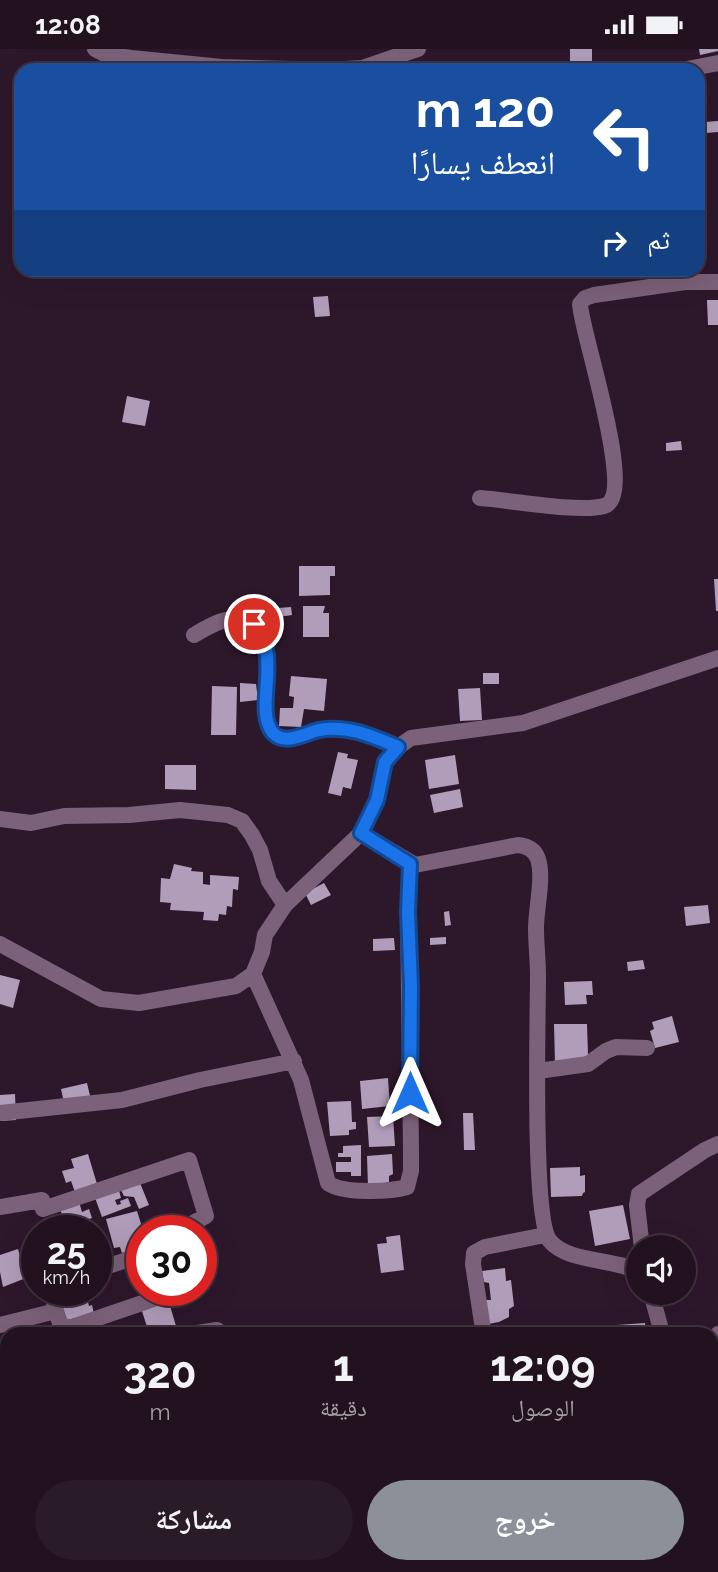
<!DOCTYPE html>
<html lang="ar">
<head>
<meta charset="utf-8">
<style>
	:root { --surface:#221220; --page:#2a1b29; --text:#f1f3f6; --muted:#a29ea5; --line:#3f323e; --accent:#8c9099 }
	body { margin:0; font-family:Raleway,"Noto Naskh Arabic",sans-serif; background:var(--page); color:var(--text); direction:rtl; height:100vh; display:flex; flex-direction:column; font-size:26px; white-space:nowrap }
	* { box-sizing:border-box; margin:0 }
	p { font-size:23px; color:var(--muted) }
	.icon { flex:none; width:38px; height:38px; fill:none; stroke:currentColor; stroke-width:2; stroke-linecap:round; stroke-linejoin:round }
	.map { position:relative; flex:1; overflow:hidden; direction:ltr }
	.sheet { position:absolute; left:0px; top:1278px; width:719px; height:247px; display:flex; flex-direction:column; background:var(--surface); border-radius:21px 21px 0 0; box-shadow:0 7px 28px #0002,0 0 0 2px var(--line); direction:rtl }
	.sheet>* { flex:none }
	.guide { position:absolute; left:14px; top:14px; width:691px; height:214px; border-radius:21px; box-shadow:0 7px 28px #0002,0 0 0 2px var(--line); direction:rtl; background:#1a4fa0; color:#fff; overflow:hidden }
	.controls { position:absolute; left:626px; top:1186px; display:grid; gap:14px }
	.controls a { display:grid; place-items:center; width:70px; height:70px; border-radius:50%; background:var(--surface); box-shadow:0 7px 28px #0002,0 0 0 2px var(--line); font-size:35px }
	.speed { position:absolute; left:21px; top:1166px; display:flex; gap:14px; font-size:35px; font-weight:700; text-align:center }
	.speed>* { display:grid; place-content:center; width:91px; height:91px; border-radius:50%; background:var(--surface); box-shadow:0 7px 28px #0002,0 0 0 2px var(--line); line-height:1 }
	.speed small { font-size:18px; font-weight:400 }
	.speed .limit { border:10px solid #d22; background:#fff; color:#111 }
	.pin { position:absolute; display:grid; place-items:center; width:60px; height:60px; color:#fff; margin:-30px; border:4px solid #fff; border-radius:50%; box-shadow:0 2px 7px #0007 }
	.me { position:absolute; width:77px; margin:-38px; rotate:0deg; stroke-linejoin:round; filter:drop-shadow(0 0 5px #0008) }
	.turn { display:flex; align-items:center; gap:24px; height:147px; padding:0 35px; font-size:32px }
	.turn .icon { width:91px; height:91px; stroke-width:2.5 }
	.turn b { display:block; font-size:49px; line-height:60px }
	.then { display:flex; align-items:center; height:66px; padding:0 35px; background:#0003; gap:14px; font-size:26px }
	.eta { display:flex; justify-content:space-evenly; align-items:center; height:119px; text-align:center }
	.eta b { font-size:42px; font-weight:700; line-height:49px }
	.cta { display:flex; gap:14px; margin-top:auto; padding:14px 35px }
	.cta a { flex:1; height:80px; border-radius:42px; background:var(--accent); color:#fff; font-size:28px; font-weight:700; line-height:80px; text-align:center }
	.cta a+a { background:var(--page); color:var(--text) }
	.status { display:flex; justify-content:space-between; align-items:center; height:49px; padding:0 35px; background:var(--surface); direction:ltr }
	.status svg { height:19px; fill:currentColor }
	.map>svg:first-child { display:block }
	.building { fill:#b09dba }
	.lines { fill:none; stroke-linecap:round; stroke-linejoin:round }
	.minor { stroke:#7b6179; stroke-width:16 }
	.route-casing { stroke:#114b97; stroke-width:18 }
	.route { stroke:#1a73e8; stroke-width:12 }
</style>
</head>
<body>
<div class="status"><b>12:08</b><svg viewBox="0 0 49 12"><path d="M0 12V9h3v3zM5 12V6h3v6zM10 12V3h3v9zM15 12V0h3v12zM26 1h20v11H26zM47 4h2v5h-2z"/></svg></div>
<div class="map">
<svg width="718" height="1523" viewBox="0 0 718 1523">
	<rect width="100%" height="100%" fill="#2d182b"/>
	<path class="building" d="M 570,0 L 592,0 L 592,21 L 570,21 Z
		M 699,0 L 718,0 L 718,2 L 700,6 Z
		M 698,48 L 703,75 L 698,76 Z
		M 718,72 L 718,83 L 706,84 L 705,73 Z
		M 303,220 L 324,220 L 323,230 L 302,228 Z
		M 328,247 L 330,267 L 315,268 L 313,248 Z
		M 707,251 L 718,251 L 718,276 L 708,276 Z
		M 127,347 L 150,352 L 145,377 L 122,373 Z
		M 681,392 L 682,401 L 666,402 L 666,394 Z
		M 299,517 L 335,517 L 335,527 L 330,527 L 330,546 L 299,547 Z
		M 714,530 L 718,530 L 718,562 L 716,562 Z
		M 303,557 L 325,557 L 323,564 L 329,564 L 329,588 L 303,588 Z
		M 291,558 L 292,566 L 279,568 L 278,559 Z
		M 483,624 L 499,624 L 499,635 L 483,635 Z
		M 291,627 L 327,630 L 324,662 L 304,660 L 301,678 L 279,677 L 280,659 L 293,659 L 294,648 L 289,647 Z
		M 240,634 L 256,635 L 258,651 L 240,653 Z
		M 212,637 L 237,638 L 236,686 L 211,686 Z
		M 480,639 L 482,671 L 460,672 L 458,640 Z
		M 338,703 L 348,705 L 347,709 L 358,711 L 351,740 L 343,738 L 341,747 L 328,744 Z
		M 455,706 L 459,735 L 429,740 L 425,711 Z
		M 165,716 L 196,716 L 196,741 L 165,740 Z
		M 460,740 L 463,758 L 434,764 L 430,746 Z
		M 174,815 L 192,819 L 191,822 L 203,823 L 203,835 L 210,836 L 210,826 L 239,828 L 238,841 L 233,840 L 232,858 L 227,857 L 226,866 L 219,865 L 218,872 L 203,871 L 204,863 L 170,861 L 171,854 L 160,853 L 161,829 L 170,830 Z
		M 324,834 L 331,846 L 311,856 L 305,844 Z
		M 708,856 L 710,874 L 686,877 L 684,858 Z
		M 449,862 L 451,876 L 445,877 L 444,863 Z
		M 446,888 L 446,895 L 430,896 L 430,889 Z
		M 394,889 L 395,901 L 373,902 L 373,890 Z
		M 643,911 L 645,920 L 628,922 L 627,913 Z
		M 0,926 L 20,931 L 13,959 L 0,955 Z
		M 592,932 L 593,946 L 586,946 L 587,955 L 565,956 L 564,933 Z
		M 672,967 L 679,993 L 655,999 L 650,982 L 654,980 L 652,973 Z
		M 554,975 L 587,975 L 588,1006 L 573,1014 L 555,1015 Z
		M 388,1029 L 390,1057 L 362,1060 L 360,1032 Z
		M 87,1034 L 91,1051 L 65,1058 L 61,1040 Z
		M 15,1045 L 16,1071 L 0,1072 L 0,1046 Z
		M 351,1052 L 352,1073 L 356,1073 L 356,1080 L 349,1081 L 349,1086 L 330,1087 L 327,1053 Z
		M 463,1064 L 473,1064 L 475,1101 L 464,1101 Z
		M 393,1067 L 395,1097 L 369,1098 L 367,1068 Z
		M 361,1096 L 361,1127 L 351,1127 L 351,1123 L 336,1123 L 336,1113 L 351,1113 L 351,1108 L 338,1108 L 338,1104 L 343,1104 L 343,1097 Z
		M 88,1105 L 97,1135 L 75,1143 L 71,1132 L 66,1134 L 62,1122 L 74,1119 L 71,1110 Z
		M 392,1105 L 393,1125 L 389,1127 L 389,1133 L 368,1138 L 367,1107 Z
		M 580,1118 L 580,1127 L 585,1126 L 585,1143 L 583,1144 L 582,1147 L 551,1148 L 550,1119 Z
		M 140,1134 L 149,1156 L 139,1160 L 134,1148 L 124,1147 L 121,1141 Z
		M 118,1138 L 121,1149 L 115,1151 L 117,1156 L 121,1155 L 120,1152 L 128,1149 L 131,1157 L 102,1168 L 94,1146 Z
		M 79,1153 L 82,1163 L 89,1160 L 92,1169 L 67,1179 L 60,1160 Z
		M 623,1156 L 630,1190 L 595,1197 L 589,1162 Z
		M 137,1162 L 143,1181 L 142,1197 L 122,1204 L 120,1198 L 114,1199 L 106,1170 Z
		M 95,1174 L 103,1198 L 96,1200 L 96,1181 L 74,1181 Z
		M 400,1186 L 404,1221 L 381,1224 L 377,1195 L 387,1194 L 386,1188 Z
		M 684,1199 L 688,1199 L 692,1225 L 686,1226 L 687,1232 L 684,1233 Z
		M 18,1200 L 26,1229 L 3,1238 L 0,1223 L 0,1206 Z
		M 505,1219 L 506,1232 L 511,1231 L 514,1257 L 509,1260 L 509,1268 L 499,1273 L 488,1275 L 485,1251 L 491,1251 L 489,1234 L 484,1233 L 482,1222 Z
		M 67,1241 L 85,1241 L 89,1257 L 92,1256 L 94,1265 L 62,1272 L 56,1243 Z
		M 168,1250 L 176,1277 L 149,1284 L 141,1259 Z
		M 645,1274 L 646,1284 L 617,1284 L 617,1276 Z
		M 107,1276 L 109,1281 L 121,1278 L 123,1284 L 97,1284 L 96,1279 Z
		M 0,1299 L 3,1299 L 7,1318 L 7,1328 L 0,1329 Z
		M 5,1367 L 7,1374 L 7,1395 L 1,1397 L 0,1369 Z
		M 8,1517 L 25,1517 L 25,1523 L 8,1523 Z
		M 473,1517 L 506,1517 L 505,1523 L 472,1523 Z
		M 610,1517 L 641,1517 L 641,1523 L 609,1523 Z"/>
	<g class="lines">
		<path class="minor" d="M 95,0 L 105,5 L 131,9 L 222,18 L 329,21 L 362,19 L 418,0
			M 682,21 L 718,14
			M 480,449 C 509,451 579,464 604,457 C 638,448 581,284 580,255 L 585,249 L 594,246 L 685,233 L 718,233
			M 194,586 C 211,576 229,565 248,572 C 288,588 250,665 275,686 C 287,696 307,683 321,681 C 350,677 373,687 398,698
			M 0,770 L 31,774 L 64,767 L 129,766 L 180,761 L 228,766 L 242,772 L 252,786 L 260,801 L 269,832 L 285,856
			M 361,784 L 415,816 L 518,796 C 527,797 535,801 538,810 C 544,828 536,860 536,879 C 536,895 538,911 538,927 C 538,967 532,1171 550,1192 C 568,1214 614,1209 639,1223
			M 0,895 L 101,950 L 139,954 L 236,937 L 253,925 L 262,903 L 265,886 L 285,856 L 361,784 L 377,751 L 385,713 L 398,698 L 411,689 L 523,674 L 718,609
			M 253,925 L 301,1031 L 328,1134 C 342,1145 390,1143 407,1138 L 411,1122 L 411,1101 L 408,863 L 410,815
			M 538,1022 L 588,1015 L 606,1002 L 616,998 L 647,999
			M 0,1064 L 122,1051 L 200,1031 L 294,1012
			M 0,1158 L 42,1151 L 43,1160 L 189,1111 L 206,1167 L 180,1181
			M 642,1199 L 637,1156 L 639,1145 L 705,1101 L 718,1095
			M 96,1221 L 142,1206
			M 651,1244 L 662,1284
			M 56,1262 L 60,1274 L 66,1279 L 72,1278 L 180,1241
			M 0,1276 L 56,1262 L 51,1241
			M 197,1284 L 217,1281 L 221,1284
			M 482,1284 L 483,1280 L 473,1215 L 474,1204 L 485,1198 L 545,1186
			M 712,1319 L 718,1285
			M 0,1353 L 7,1351
			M 32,1523 L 35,1517
			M 170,1523 L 173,1517
			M 395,1523 L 398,1517
			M 548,1523 L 548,1517
			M 659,1523 L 660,1517"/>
	</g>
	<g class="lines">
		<g class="route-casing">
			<path id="route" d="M 254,575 C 283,608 253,660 273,684 C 285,697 306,684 319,681 C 348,676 372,687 398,698 L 385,713 L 377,751 L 361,784 L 410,815 L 408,863 L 411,937 L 410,1044"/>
		</g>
		<use href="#route" class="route"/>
	</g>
</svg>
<div class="controls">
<a><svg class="icon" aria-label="sound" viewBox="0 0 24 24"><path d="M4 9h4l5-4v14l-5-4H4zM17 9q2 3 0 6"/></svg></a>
</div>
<div class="speed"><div>25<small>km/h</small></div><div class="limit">30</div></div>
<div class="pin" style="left:254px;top:575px;background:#d93025"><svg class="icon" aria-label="arrive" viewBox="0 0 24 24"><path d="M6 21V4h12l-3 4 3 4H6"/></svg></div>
<svg class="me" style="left:410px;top:1044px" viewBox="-20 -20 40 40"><path d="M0-17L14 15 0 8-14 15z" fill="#1a73e8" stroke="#fff" stroke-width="4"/></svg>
<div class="guide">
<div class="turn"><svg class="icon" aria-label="left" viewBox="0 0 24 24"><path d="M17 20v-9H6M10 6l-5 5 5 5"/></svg><div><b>120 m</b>انعطف يسارًا</div></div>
<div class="then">ثم<svg class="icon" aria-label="right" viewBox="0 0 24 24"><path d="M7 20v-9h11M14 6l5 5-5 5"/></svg></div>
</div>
<section class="sheet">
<div class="eta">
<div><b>12:09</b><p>الوصول</p></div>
<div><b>1</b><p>دقيقة</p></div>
<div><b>320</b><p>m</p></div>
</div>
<div class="cta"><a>خروج</a><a>مشاركة</a></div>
</section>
</div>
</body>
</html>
